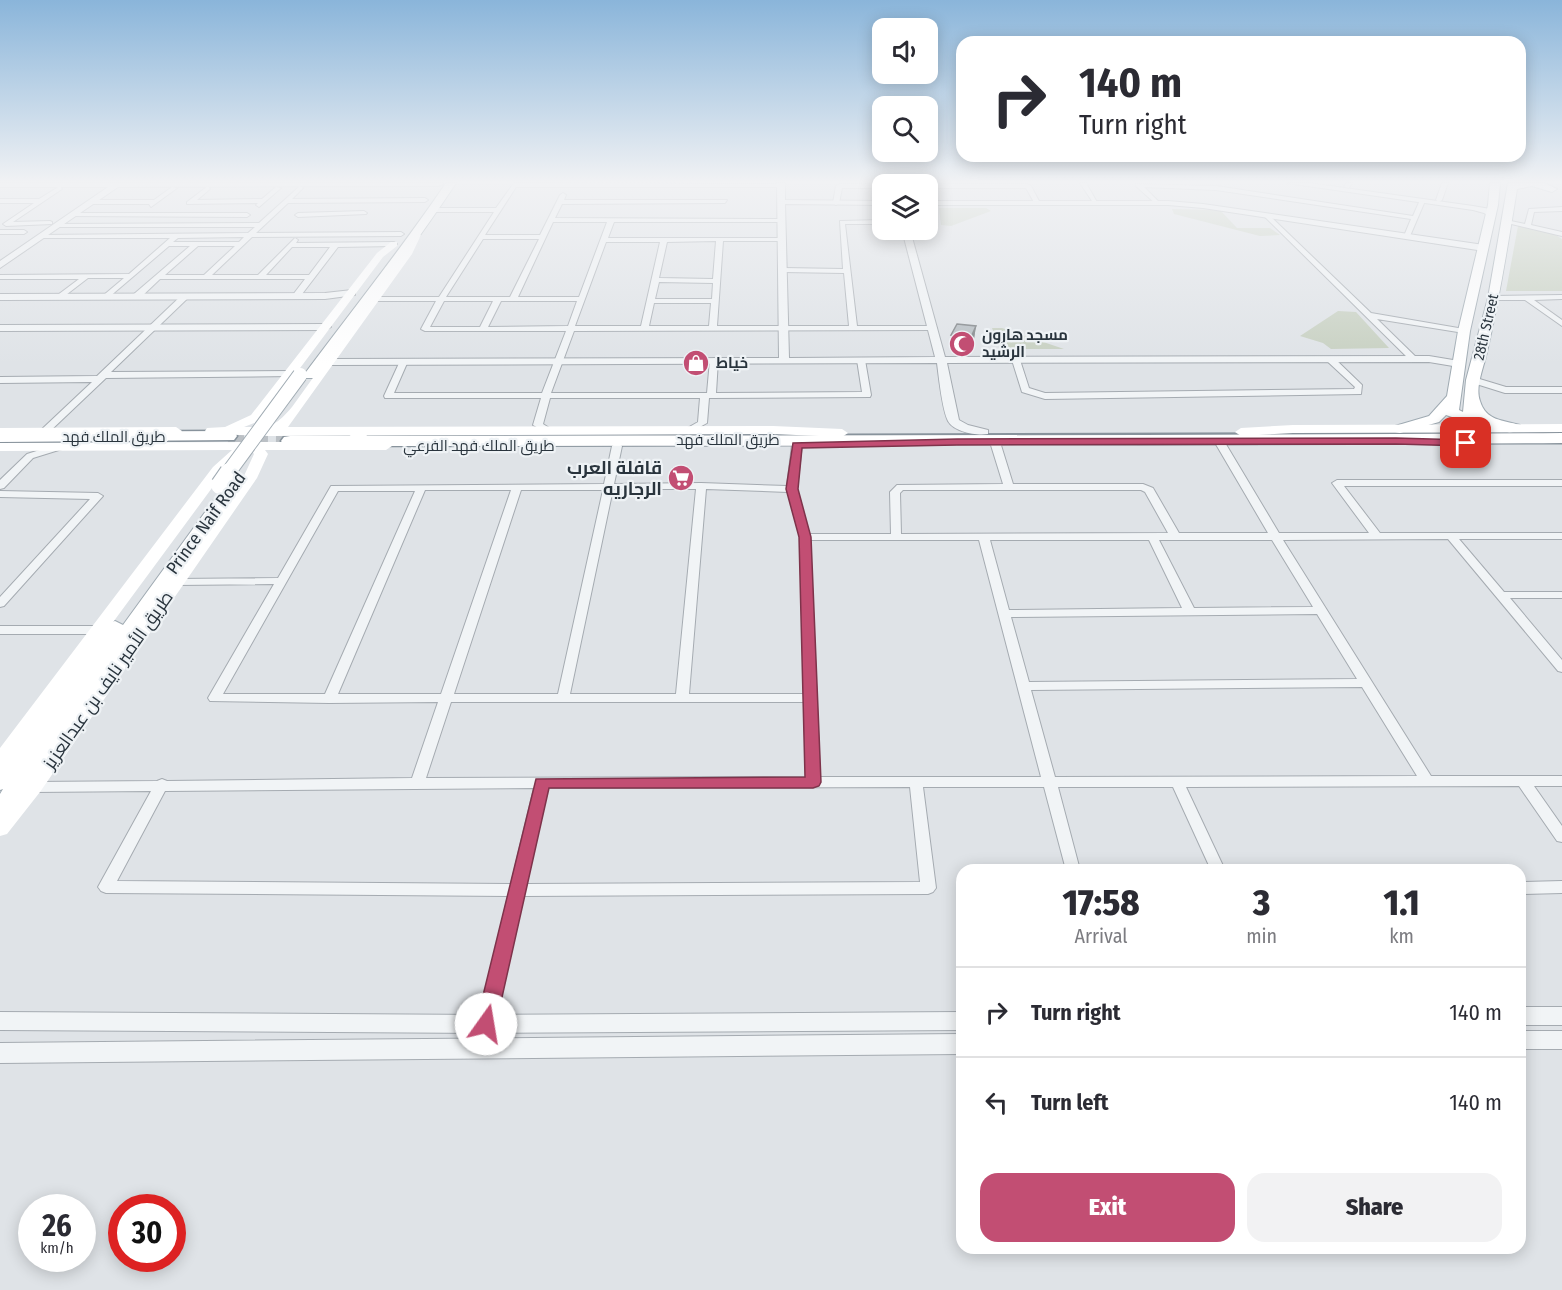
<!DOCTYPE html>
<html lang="en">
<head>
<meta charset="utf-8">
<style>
	:root { --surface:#fff; --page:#f2f2f3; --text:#2b2b33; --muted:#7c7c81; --line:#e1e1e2; --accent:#c24e73 }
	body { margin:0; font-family:"Fira Sans Condensed",Cairo,sans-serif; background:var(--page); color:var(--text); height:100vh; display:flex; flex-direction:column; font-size:22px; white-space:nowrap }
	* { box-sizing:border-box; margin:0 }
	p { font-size:20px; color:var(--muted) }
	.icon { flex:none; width:33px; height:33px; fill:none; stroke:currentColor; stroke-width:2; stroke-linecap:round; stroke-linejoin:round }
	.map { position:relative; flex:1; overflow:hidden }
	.details { position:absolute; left:956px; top:864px; width:570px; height:390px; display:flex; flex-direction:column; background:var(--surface); border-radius:18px; box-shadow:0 3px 15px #0003 }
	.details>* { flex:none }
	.banner { position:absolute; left:956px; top:36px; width:570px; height:126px; border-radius:18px; box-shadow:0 3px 15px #0003; background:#fff; color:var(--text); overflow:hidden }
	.buttons { position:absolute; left:872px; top:18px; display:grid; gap:12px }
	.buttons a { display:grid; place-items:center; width:66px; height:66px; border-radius:12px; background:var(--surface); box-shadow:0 3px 15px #0003; font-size:30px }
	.speed { position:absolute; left:18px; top:1194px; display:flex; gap:12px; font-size:30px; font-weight:700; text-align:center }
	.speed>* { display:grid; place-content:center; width:78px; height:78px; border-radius:50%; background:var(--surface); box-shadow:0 3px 15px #0003; line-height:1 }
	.speed small { font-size:15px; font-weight:400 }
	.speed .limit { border:9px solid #d22; background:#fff; color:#111 }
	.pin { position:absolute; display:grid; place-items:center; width:51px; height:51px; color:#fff; margin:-26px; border-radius:12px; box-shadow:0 3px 9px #0006 }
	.me { position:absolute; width:66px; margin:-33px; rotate:13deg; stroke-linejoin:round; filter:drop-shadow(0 0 4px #0008) }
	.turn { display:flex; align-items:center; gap:21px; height:126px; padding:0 24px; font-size:27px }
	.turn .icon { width:78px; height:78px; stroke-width:2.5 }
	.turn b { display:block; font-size:42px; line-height:51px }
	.eta { display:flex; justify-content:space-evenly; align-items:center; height:102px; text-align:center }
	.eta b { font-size:36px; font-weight:800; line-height:42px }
	.button { display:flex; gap:12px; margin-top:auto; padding:12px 24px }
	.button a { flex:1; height:69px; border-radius:18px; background:var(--accent); color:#fff; font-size:24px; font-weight:800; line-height:69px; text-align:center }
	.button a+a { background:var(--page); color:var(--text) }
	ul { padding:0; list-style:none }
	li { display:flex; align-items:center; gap:18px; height:90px; padding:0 24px; border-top:2px solid var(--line) }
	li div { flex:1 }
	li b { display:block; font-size:22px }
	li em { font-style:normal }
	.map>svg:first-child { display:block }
	.green { fill:#c7d0c1 }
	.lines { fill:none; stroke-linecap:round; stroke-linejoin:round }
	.motorway-tunnel { stroke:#bbc0c5; stroke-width:16; stroke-dasharray:16 8; stroke-linecap:butt }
	.minor-casing { stroke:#a5abb1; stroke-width:2 }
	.tertiary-casing { stroke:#a5abb1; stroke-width:2 }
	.primary-casing { stroke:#9faab2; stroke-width:2 }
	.motorway-casing { stroke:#88939c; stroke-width:3 }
	.minor { fill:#f1f4f6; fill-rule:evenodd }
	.tertiary { fill:#f1f4f6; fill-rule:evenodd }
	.secondary { fill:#fff; fill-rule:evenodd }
	.primary { fill:#fff; fill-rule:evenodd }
	.motorway { fill:#fff; fill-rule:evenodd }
	.primary-bridge-far1-casing { stroke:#9faab2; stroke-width:16; stroke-linecap:butt }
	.primary-bridge-casing { stroke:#9faab2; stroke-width:20; stroke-linecap:butt }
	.secondary-bridge { stroke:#fff; stroke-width:12 }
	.primary-bridge-far1 { stroke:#fff; stroke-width:14 }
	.primary-bridge { stroke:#fff; stroke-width:18 }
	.wall { fill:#9da3a8 }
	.shaded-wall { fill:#808588 }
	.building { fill:#b7bec3; stroke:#808588; stroke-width:1.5 }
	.route { fill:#c24e73; stroke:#7e334b; stroke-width:1.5 }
	.labels { text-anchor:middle; stroke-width:4.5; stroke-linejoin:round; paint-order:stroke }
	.far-street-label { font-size:15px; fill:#29343d; stroke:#eef2f5 }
	.far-poi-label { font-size:15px; font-weight:bold; fill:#29343d; stroke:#eef2f5; text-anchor:start }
	.poi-label { font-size:18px; font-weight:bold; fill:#29343d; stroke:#eef2f5; text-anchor:end }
	.street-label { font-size:18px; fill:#29343d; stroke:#eef2f5 }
</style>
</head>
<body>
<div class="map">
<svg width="1562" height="1290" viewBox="0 0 1562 1290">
	<rect width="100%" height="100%" fill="#dfe3e7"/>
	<path class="green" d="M 939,208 L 986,208 L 991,211 L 951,226 L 941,225 Z
		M 1172,209 L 1220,210 L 1237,228 L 1270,228 L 1280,235 L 1260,236 L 1174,214 Z
		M 1518,226 L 1551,232 L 1562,239 L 1562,291 L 1506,291 Z
		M 1338,311 L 1356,312 L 1389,348 L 1331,349 L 1323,343 L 1300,336 Z
		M 992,328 L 1002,328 L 1064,349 L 1000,349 Z"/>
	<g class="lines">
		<path class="motorway-tunnel" d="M 228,436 L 294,437"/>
		<g class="minor-casing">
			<path id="minor" d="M 514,183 L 783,184 L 781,187 L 516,187 L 485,235 L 540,235 L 560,195 L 563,193 L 566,195 L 564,200 L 727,200 L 725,203 L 562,204 L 555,218 L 784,219 L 785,220 L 782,222 L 614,222 L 608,238 L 784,238 L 784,240 L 782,241 L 723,241 L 717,326 L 849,326 L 844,273 L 783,272 L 779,270 L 783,268 L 843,269 L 840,221 L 882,220 L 882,224 L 845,224 L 857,326 L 933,326 L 937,328 L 933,330 L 574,331 L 551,393 L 707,393 L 710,360 L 714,358 L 718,360 L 716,393 L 862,392 L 857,360 L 861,358 L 865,360 L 871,395 L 870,397 L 709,398 L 707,423 L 689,433 L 684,430 L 698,422 L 700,398 L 550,398 L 543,424 L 554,431 L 549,434 L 533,425 L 541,398 L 385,398 L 384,396 L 400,361 L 404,359 L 408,361 L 394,393 L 542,393 L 566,331 L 425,331 L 421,329 L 436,301 L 375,301 L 371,299 L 375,297 L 439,297 L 494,212 L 432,212 L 429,210 L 432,208 L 496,208 ZM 553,222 L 607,222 L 579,297 L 518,297 ZM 483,239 L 539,239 L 510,297 L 446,297 ZM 716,241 L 713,279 L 659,278 L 667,242 ZM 606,242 L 660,242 L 641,326 L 575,326 ZM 659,282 L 713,283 L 712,299 L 655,299 ZM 444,301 L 493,301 L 480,327 L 430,327 ZM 501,301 L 577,301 L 568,326 L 488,327 ZM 654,303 L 711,303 L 709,326 L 649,326 Z
				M 1080,183 L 1086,183 L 1098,204 L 1094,204 Z
				M 1346,183 L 1352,183 L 1349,188 L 1344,187 Z
				M 1442,183 L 1448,183 L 1442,200 L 1439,202 L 1436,200 Z
				M 839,184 L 883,184 L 882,188 L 842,188 L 839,203 L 836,205 L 833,203 L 836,186 Z
				M 926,184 L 1028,184 L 1031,186 L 1040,203 L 1035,204 L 1026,188 L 927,188 Z
				M 1136,184 L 1216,186 L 1413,216 L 1420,200 L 1425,201 L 1410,236 L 1407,238 L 1404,236 L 1411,219 L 1216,190 L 1144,187 L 1159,202 L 1157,205 L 1136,186 Z
				M 60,186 L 62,189 L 13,222 L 50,221 L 52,222 L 52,224 L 6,226 L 3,224 L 34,203 L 0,203 L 0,199 L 39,199 Z
				M 208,186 L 210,189 L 197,200 L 262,199 L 276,187 L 281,188 L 259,207 L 256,205 L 258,203 L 187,204 L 187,202 Z
				M 300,186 L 303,188 L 292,199 L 425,198 L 428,200 L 425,202 L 288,203 L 256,233 L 401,232 L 404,234 L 401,236 L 252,237 L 212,275 L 258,275 L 295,238 L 298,240 L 296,243 L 394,242 L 397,244 L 394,246 L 338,247 L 299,298 L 296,298 L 292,296 L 305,279 L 160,279 L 140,298 L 134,298 L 134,294 L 190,246 L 169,246 L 108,298 L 104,296 L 105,294 L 124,278 L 88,278 L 62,298 L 59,298 L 59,294 L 79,279 L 0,279 L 0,275 L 129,274 L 170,238 L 39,238 L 38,237 L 41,235 L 248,233 L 255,227 L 59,227 L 57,226 L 57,224 L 259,223 ZM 244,237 L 239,242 L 173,242 L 178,238 ZM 198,246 L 235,246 L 204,275 L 165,275 ZM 292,247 L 330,247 L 309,275 L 266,275 Z
				M 172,187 L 177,188 L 151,207 L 149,204 L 92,204 L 89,202 L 92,200 L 154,200 Z
				M 1562,207 L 1562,211 L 1534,212 L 1531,225 L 1562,232 L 1562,236 L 1503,222 L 1506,220 L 1525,224 L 1529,209 Z
				M 364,211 L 367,213 L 366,214 L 298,217 L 295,215 L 298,213 Z
				M 72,213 L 247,213 L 250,215 L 247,217 L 70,216 L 69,215 Z
				M 1264,214 L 1268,214 L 1371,313 L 1464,329 L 1468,331 L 1464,333 L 1377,319 L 1418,359 L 1411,361 L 1264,216 Z
				M 0,230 L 24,230 L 27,232 L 24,234 L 0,234 Z
				M 183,294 L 190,296 L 111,372 L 291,371 L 295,374 L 294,376 L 106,378 L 47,434 L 44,435 L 39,432 L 41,430 L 92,382 L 0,383 L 0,377 L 97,376 Z
				M 1562,295 L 1562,299 L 1534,300 L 1562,320 L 1562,326 L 1525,300 L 1494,300 L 1490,298 L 1494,296 Z
				M 1327,357 L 1333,357 L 1362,385 L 1361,394 L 1045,399 L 1022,392 L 1012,360 L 1016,358 L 1020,360 L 1029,388 L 1045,393 L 1354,389 L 1355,387 L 1327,361 Z
				M 1473,377 L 1506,387 L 1562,387 L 1562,393 L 1505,393 L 1470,382 L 1469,380 Z
				M 1219,438 L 1224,441 L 1279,533 L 1369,533 L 1332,483 L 1337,480 L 1562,480 L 1562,486 L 1344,486 L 1380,533 L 1562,533 L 1562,539 L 1459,539 L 1504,592 L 1562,592 L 1562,598 L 1510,598 L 1562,660 L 1562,672 L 1558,671 L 1448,539 L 1283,540 L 1431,776 L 1562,776 L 1562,786 L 1534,786 L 1562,826 L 1562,842 L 1557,841 L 1519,786 L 1186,787 L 1225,870 L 1211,870 L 1173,787 L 1058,787 L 1080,870 L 1066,870 L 1044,787 L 923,787 L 936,888 L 933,892 L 928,894 L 523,896 L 494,1024 L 492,1029 L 486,1031 L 480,1029 L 478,1024 L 508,896 L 106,893 L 101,891 L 98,887 L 151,791 L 33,792 L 28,790 L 26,787 L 28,784 L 33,782 L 157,781 L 162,779 L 167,781 L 412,778 L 438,702 L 329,703 L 210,701 L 208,698 L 274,584 L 176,585 L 170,582 L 176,579 L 278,578 L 331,486 L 604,484 L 612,446 L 617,443 L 622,446 L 614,484 L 701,483 L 787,486 L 792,445 L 797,442 L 802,445 L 797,489 L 809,534 L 891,534 L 890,492 L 897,485 L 1003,484 L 990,442 L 995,439 L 1000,442 L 1013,484 L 1143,484 L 1153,488 L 1179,533 L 1268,533 L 1214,441 ZM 613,489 L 696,489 L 676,694 L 570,694 ZM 706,489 L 788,492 L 800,537 L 804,694 L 689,694 ZM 425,490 L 511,490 L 441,694 L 338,694 ZM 521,490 L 603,490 L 558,694 L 454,694 ZM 903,490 L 1141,490 L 1145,492 L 1168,533 L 901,534 L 900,493 ZM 338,491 L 415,491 L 325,694 L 223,694 ZM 810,540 L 979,540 L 1041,777 L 820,777 ZM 990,540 L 1149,540 L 1182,608 L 1009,610 ZM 1159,540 L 1272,540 L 1313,607 L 1194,608 ZM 1317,614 L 1357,679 L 1029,682 L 1011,617 ZM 1362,687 L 1417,776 L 1055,777 L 1031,690 ZM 451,702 L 804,702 L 806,777 L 426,778 ZM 910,787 L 920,882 L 526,884 L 548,788 ZM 534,788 L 511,884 L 117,881 L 165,791 Z
				M 59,444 L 62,445 L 62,449 L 33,458 L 4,488 L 0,489 L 0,480 L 27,454 Z
				M 0,491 L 98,493 L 103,496 L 4,606 L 0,607 L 0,597 L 90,499 L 0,497 Z
				M 0,626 L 99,626 L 105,630 L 99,634 L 0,634 Z
				M 1562,881 L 1562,893 L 1520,894 L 1520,882 Z"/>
		</g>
		<g class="tertiary-casing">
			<path id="tertiary" d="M 0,183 L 442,183 L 443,184 L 439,186 L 118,187 L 0,268 L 0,261 L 108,187 L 0,187 Z
				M 777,183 L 785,183 L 785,200 L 882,201 L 882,205 L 785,204 L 789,358 L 935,357 L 902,230 L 910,230 L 945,357 L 1429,356 L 1459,361 L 1464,364 L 1459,367 L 1429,362 L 947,363 L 959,420 L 968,425 L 988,430 L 988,434 C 977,436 954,432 948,421 C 942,409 939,378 937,363 L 329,365 L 324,362 L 329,359 L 779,358 Z
				M 1287,183 L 1309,183 L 1473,206 L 1490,209 L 1494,215 L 1490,217 L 1484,213 L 1473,210 Z
				M 927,201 L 1168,201 L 1203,204 L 1484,245 L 1488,248 L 1484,251 L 1203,208 L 1168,205 L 927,205 Z
				M 352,290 L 355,291 L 355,295 L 325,299 L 0,300 L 0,294 L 325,293 Z
				M 0,325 L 326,324 L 331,327 L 326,330 L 0,331 Z
				M 1520,1007 L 1562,1007 L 1562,1025 L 1520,1025 Z
				M 0,1012 L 486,1015 L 962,1012 L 962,1030 L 486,1033 L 0,1030 Z
				M 1520,1031 L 1562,1031 L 1562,1049 L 1520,1049 Z
				M 962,1034 L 962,1054 L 0,1063 L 0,1043 Z"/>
		</g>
		<g class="primary-casing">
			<path id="primary" d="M 446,183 L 456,183 C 412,250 362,313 316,378 L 306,378 L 304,375 L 306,372 C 353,309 402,248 446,183 Z
				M 1490,183 L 1500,183 L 1498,205 L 1470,331 L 1459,410 L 1463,412 L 1466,380 L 1488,298 L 1508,183 L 1544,183 L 1557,189 L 1552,192 L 1532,186 L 1517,189 C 1508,245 1499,301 1486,356 C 1483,369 1475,388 1480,401 C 1486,421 1503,420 1520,425 L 1522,428 C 1512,438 1484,428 1475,418 L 1464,421 L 1446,415 L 1439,422 L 1400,433 L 1395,432 L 1393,429 L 1395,426 L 1429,416 L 1447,396 L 1458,331 L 1488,205 Z
				M 233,480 L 241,485 L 8,819 L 0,821 L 0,794 L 3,789 L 0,790 L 0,766 L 108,623 L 115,621 L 123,625 L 227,482 Z"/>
		</g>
		<g class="motorway-casing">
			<path id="motorway" d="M 228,431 L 234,432 L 237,436 L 234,440 L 0,442 L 0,432 Z
				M 1562,433 L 1562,443 C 1138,446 714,446 290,446 L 284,445 L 281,441 L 284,437 L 290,436 C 714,435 1138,436 1562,433 Z"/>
		</g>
		<use href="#minor" class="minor"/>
		<use href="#tertiary" class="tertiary"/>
		<path class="secondary" d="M 416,232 L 421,235 L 412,254 L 288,427 L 773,426 L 842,429 L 848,433 L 842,437 L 773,434 L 269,436 L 207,434 L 205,431 L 207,428 L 225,427 L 251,415 L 377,253 L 391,242 L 397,242 L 397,246 L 383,257 L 268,411 L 259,421 L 244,427 C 270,427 274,428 292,407 L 402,254 L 413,233 Z
			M 1562,424 L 1562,432 L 1293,433 L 1241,436 L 1235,432 L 1241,428 L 1293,425 Z
			M 176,427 L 182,431 L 180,434 L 0,436 L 0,428 Z
			M 253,436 L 258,437 L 261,442 L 386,442 L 392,446 L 386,450 L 265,450 L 268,454 L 257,478 L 40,792 L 7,834 L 0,836 L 0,815 L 26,782 L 243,478 L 254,454 L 251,450 L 240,457 L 223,473 L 7,766 L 0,767 L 0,748 L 213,467 L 232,450 L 0,451 L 0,443 L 248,442 L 248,437 Z"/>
		<use href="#primary" class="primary"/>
		<use href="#motorway" class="motorway"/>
		<g class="primary-bridge-far1-casing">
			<path id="primary-bridge-far1" d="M 228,473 L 300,375"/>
		</g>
		<g class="primary-bridge-casing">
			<path id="primary-bridge" d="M 220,485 L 229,472"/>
		</g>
		<path class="secondary-bridge" d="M 154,443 L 163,437 L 160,434
			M 357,443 L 354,440 L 361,434"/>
		<use href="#primary-bridge-far1" class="primary-bridge-far1"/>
		<use href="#primary-bridge" class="primary-bridge"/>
	</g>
	<path class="wall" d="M 976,326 L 974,339 L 969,351 L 950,349 L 951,335 Z"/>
	<path class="shaded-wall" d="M 976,326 L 974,339 L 969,351 L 971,337 Z"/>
	<path class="building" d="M 957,324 L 976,326 L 971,337 L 951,335 Z"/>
	<linearGradient id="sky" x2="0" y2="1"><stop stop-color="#8ab5da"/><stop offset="0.5" stop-color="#f1f2f4"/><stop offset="1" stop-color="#f1f2f4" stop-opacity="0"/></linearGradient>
	<rect width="1562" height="364" fill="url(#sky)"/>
	<path class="route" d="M 1396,438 L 1466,440 L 1471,443 L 1466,446 L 1396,444 L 957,445 L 802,448 L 798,489 L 811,537 L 821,782 L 819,786 L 813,788 L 549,788 L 496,1024 L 493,1030 L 486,1032 L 479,1030 L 476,1024 L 536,779 L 805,777 L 799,537 L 786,489 L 793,443 L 957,439 Z"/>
	<defs>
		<g id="mosque-disc" transform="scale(1.35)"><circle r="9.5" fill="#c24e73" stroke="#eef2f5"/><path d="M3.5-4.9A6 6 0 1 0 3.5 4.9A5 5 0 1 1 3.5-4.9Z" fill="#fff"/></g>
		<g id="shop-disc" transform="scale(1.35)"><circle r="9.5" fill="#c24e73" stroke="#eef2f5"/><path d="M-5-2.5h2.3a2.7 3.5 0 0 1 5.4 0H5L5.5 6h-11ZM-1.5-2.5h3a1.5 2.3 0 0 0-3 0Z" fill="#fff"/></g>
		<g id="supermarket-disc" transform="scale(1.35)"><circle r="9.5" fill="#c24e73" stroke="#eef2f5"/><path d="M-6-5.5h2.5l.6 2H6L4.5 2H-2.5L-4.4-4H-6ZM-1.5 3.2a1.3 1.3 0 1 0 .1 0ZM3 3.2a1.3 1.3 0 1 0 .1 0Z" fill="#fff"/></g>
	</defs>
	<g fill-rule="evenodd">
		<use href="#mosque-disc" x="962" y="344"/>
		<use href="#shop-disc" x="696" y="363"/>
		<use href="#supermarket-disc" x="681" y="478"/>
	</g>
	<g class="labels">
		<g class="far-street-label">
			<text transform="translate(1486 327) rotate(-77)" y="5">28th Street</text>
			<text x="114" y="442">طريق الملك فهد</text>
			<text x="728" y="445">طريق الملك فهد</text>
			<text x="479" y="451">طريق الملك فهد الفرعي</text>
		</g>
		<g class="far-poi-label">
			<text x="982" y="340">مسجد هارون<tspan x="982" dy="17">الرشيد</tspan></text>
			<text x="716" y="368">خياط</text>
		</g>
		<g class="poi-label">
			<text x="662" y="474">قافلة العرب<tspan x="662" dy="21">الرجاريه</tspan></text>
		</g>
		<g class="street-label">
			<text transform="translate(206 523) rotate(-54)" y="6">Prince Naif Road</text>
			<text transform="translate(108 680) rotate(-55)" y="6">طريق الأمير نايف بن عبدالعزيز</text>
		</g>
	</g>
</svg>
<div class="buttons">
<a><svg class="icon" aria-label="sound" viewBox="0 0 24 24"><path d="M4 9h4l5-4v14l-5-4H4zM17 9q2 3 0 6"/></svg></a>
<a><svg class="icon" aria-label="search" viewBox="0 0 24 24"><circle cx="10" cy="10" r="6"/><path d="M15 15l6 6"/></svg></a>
<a><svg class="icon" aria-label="layers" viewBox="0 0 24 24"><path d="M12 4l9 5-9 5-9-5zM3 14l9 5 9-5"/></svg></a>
</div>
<div class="speed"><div>26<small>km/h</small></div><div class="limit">30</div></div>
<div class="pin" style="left:1466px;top:443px;background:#d93025"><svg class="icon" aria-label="arrive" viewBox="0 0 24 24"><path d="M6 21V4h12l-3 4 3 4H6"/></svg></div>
<svg class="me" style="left:486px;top:1024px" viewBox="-20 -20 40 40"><circle r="19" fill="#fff"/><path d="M0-13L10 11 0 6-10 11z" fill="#c24e73"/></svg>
<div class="banner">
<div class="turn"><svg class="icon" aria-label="right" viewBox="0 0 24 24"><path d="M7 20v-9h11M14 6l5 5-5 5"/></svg><div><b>140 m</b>Turn right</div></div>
</div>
<section class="details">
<div class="eta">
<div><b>17:58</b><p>Arrival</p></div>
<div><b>3</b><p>min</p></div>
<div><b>1.1</b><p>km</p></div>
</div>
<ul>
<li><svg class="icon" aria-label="right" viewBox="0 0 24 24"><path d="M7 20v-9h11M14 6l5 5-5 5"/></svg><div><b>Turn right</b></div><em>140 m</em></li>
<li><svg class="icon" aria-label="left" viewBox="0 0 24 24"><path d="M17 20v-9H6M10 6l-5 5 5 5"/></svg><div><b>Turn left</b></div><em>140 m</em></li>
</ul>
<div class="button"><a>Exit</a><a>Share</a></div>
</section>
</div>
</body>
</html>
